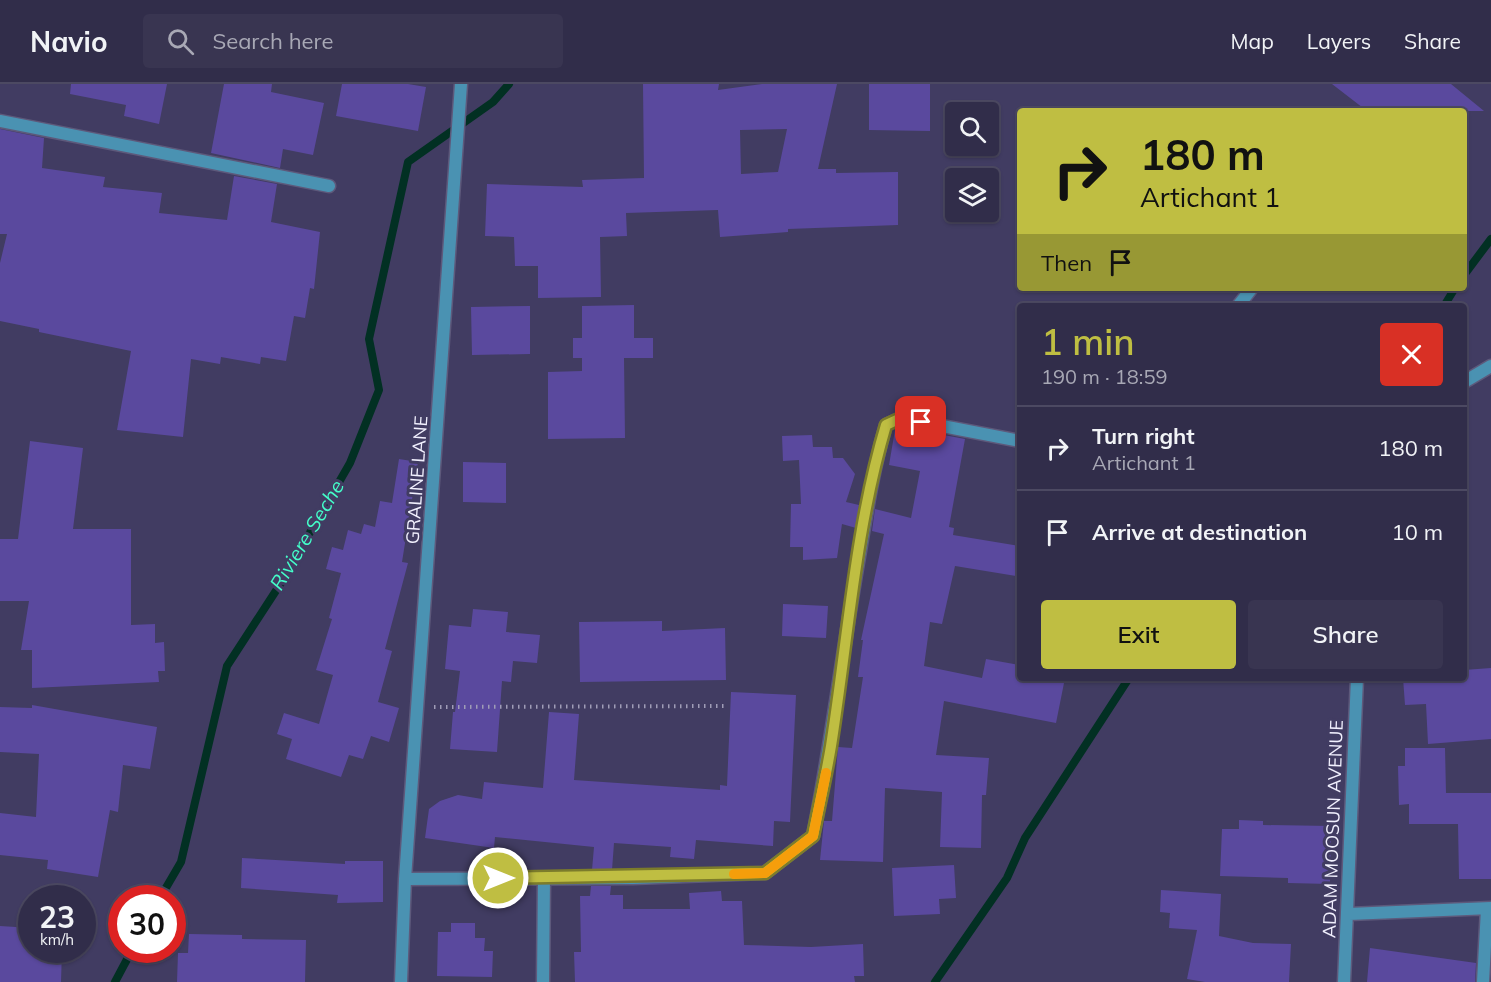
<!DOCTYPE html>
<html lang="en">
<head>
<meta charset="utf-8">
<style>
	:root { --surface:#312d4a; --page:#393551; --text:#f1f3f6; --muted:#a8a8b5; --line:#4c4962; --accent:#bfbe42 }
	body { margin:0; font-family:Mulish,sans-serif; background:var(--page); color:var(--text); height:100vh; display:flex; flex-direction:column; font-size:22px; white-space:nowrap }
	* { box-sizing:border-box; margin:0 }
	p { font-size:20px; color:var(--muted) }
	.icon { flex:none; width:33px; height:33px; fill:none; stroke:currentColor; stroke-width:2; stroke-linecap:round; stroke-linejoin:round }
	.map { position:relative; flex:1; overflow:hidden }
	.sheet { position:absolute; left:1017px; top:219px; width:450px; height:378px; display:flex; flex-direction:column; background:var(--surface); border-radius:6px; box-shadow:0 2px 4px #0004,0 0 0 2px var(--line) }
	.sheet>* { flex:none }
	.banner { position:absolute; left:1017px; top:24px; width:450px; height:183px; border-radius:6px; box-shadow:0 2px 4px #0004,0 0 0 2px var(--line); background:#bfbe42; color:#111; overflow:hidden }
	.buttons { position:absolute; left:945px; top:18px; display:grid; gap:12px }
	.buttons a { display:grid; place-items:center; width:54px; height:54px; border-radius:6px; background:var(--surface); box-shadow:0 2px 4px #0004,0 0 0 2px var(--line); font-size:30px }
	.speed { position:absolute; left:18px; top:801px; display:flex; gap:12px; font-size:30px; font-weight:700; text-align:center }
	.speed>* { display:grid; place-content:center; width:78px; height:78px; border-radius:50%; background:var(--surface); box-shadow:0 2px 4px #0004,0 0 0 2px var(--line); line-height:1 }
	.speed small { font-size:15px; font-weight:400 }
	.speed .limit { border:9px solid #d22; background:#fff; color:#111 }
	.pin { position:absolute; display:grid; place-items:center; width:51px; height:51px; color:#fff; margin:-26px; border-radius:12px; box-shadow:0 3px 9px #0006 }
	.me { position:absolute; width:66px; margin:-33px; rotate:90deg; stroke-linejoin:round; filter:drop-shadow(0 0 4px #0008) }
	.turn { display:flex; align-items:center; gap:21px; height:126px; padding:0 24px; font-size:27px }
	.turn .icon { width:78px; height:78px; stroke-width:2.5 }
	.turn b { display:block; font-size:42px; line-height:51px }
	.then { display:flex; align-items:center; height:57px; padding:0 24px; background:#0003; gap:12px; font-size:22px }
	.round { display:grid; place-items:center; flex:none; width:63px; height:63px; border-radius:6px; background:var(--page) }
	.headline { display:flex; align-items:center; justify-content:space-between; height:102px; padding:0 24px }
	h1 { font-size:36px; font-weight:600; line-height:45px; color:var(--accent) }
	.cta { display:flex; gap:12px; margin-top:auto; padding:12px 24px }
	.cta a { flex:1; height:69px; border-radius:6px; background:var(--accent); color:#111; font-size:24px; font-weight:600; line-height:69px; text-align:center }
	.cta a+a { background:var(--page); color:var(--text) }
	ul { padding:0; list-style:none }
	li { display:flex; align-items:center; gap:18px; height:84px; padding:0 24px; border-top:2px solid var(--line) }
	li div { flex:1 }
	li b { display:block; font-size:22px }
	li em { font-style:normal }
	header { display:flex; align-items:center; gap:36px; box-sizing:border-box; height:84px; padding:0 30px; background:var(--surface); border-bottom:2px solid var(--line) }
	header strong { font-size:28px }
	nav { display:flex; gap:33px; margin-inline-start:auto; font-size:21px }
	.search { width:420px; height:54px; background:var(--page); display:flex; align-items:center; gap:15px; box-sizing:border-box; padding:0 21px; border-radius:6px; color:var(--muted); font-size:22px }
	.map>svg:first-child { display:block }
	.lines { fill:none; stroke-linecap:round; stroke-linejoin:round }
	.stream { stroke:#023023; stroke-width:8 }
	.building { fill:#5a499e; fill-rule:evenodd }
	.street-casing { stroke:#5d597b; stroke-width:15 }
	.path { stroke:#9f9cb6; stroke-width:4; stroke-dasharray:1.5 4.5; stroke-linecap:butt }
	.street { stroke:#4a92b2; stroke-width:12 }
	.route-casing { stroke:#7c7c2b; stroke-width:15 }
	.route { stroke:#bfbe42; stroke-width:10 }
	.slow { stroke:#f59e0b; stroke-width:10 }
	.labels { text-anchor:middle; stroke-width:6; stroke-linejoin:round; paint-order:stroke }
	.street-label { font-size:18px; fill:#f1f0fe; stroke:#413c62 }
	.water-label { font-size:20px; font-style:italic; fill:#44fdc9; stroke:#413c62 }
</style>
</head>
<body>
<header>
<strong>Navio</strong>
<div class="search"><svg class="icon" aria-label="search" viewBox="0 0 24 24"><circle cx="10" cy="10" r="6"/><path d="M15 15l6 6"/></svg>Search here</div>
<nav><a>Map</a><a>Layers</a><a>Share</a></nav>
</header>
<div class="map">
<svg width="1491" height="898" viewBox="0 0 1491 898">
	<rect width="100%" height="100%" fill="#413c62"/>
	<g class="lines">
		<path class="stream" d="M 1464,191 L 1491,155
			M 1444,222 L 1455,204
			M 160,814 L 181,778 L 227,582 L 281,499 L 350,379 L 379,306 L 369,255 L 408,78 L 493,18 L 509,0
			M 115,898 L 132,866
			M 935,898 L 1007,794 L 1025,754 L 1129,594"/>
	</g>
	<path class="building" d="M 71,0 L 167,0 L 159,40 L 124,32 L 126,21 L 70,10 Z
		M 224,0 L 272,0 L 271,8 L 324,19 L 313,71 L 283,65 L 280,84 L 211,69 Z
		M 342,0 L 408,0 L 426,3 L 418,47 L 336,32 Z
		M 643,0 L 719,0 L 718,6 L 762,0 L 837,0 L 818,85 L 836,85 L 836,89 L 898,88 L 898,141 L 788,145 L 788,148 L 720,153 L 718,126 L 626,129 L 627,152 L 600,153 L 601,213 L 538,214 L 538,182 L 515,182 L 514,153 L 485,152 L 487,100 L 583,103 L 582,96 L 644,94 ZM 787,45 L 778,88 L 741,90 L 740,46 Z
		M 869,0 L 930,0 L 930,47 L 869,46 Z
		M 1332,0 L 1451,0 L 1484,27 L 1367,27 Z
		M 0,45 L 44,54 L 42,84 L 105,93 L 103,103 L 162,109 L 159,129 L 227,136 L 234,92 L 277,100 L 271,138 L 320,148 L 314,205 L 310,204 L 305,234 L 294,232 L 286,277 L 261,273 L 260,280 L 221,273 L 220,280 L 191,275 L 183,353 L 117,346 L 131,267 L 39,248 L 39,245 L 0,237 L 0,179 L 7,150 L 0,150 Z
		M 634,221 L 634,254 L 653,254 L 653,274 L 624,274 L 625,354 L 548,355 L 548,288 L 582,287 L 582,274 L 573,274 L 573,254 L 582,254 L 582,222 Z
		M 530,222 L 530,270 L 472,271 L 471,223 Z
		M 901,343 L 965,355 L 949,443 L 954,444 L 953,451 L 1020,462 L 1016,492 L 955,482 L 942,540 L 930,538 L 924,582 L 982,594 L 986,575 L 1020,581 L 1020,594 L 1065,594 L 1056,639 L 944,617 L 936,671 L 989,674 L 986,711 L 982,711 L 981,764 L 940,763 L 942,708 L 885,704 L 883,778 L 820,776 L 824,737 L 832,737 L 838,663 L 852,664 L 863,593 L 858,593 L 863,556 L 861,556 L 884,450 L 872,447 L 875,425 L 911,434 L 920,387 L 889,381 L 895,346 Z
		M 812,351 L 813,363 L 832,363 L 833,374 L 843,374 L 855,390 L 846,418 L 859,421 L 856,444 L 842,440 L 837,474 L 803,476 L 803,463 L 790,463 L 791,420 L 801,420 L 799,376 L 783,377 L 782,352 Z
		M 30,357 L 83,364 L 73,445 L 131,445 L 131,541 L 155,540 L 155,559 L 164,558 L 165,587 L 158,587 L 159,598 L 32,604 L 32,566 L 21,566 L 29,517 L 0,517 L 0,455 L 18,455 Z
		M 399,375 L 418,378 L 402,478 L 408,479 L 385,565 L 392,567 L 378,618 L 399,624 L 389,658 L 371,652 L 363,675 L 349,671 L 341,693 L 286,675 L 292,655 L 277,650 L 284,629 L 319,640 L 333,591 L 316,586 L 332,535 L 329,534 L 341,489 L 326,485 L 332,463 L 343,466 L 348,446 L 361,450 L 364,440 L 375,443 L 380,417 L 392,419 Z
		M 463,378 L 506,379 L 506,419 L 463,418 Z
		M 783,520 L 828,522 L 826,554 L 782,552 Z
		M 473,525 L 508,528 L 506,548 L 540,551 L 537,579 L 513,577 L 511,598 L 502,597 L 497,668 L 450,665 L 453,628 L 455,628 L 460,587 L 445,585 L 449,541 L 471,543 Z
		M 662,537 L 662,547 L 725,544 L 726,596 L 580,598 L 579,538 Z
		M 1491,584 L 1491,655 L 1428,660 L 1426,620 L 1405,621 L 1403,594 L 1464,594 L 1464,586 Z
		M 731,608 L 796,611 L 790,738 L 774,737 L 773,762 L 696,756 L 694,775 L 670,773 L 671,763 L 614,759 L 612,786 L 592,786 L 594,763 L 495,753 L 494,764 L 425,754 L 429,725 L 440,717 L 458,711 L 482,715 L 484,698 L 543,704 L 549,628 L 579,630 L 574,696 L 720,706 L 720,701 L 727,702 Z
		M 32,621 L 157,643 L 150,685 L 123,681 L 118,728 L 110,726 L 98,793 L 47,785 L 48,776 L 0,771 L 0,729 L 36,733 L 39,670 L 0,668 L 0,623 L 32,624 Z
		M 1405,664 L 1445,664 L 1446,709 L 1491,709 L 1491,795 L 1459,795 L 1458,740 L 1409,740 L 1409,720 L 1399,721 L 1398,682 L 1405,682 Z
		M 1239,736 L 1263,737 L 1263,741 L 1331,742 L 1330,800 L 1288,799 L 1288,794 L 1220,792 L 1222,745 L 1239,745 Z
		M 242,774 L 345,780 L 345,777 L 383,777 L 383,818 L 337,819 L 338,811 L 241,804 Z
		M 954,781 L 956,814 L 939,815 L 940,830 L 894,832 L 892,784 Z
		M 591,802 L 611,802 L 610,811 L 623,811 L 623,825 L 690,825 L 689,809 L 721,807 L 722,817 L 742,817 L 744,861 L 811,863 L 863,860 L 864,892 L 854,892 L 855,898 L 575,898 L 574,868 L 581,868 L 580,812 L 590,812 Z
		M 1161,806 L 1221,810 L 1219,852 L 1253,859 L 1291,860 L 1289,898 L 1205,898 L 1187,895 L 1197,846 L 1169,844 L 1170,829 L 1160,828 Z
		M 451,839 L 475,839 L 475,854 L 485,854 L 484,867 L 493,867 L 492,893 L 437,892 L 438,848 L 451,848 Z
		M 0,842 L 32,844 L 32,866 L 62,866 L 61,898 L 0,898 Z
		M 189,850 L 242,851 L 242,855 L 306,856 L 305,898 L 177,898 L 178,869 L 188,869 Z
		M 1370,864 L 1476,879 L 1475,898 L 1367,898 Z"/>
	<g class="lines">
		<g class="street-casing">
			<path id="street" d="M 0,37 L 329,102
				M 1238,222 L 1252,204
				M 1464,298 L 1491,282
				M 405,795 L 633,794 L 765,789 L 813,752 C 832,657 843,562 860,467 C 867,424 874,382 886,341 L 901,334 L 1020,357
				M 1349,830 L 1491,824
				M 401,898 L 405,795 L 461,0
				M 543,898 L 544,794
				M 1344,898 L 1357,594
				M 1483,898 L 1487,825"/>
		</g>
		<path class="path" d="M 434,623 L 724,622"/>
		<use href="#street" class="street"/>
	</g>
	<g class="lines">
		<g class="route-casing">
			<path id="route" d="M 498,794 L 765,789 L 813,752 C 819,722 826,692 831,662 C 848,555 855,445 886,341 L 901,334 L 921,338"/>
		</g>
		<use href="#route" class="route"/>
		<path class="slow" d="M 734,790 L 765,789 L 813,752 L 826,689"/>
	</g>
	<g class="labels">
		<g class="street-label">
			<text transform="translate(417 396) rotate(-86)" y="6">GRALINE LANE</text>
			<text transform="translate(1333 745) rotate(-88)" y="6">ADAM MOOSUN AVENUE</text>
		</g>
		<g class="water-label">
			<text transform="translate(307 451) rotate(-59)" y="7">Riviere Seche</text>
		</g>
	</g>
</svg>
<div class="buttons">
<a><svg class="icon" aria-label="search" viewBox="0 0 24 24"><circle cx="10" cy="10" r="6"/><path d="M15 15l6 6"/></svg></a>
<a><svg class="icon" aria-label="layers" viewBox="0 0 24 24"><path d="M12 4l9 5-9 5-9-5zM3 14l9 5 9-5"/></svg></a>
</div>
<div class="speed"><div>23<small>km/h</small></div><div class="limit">30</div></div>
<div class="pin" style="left:921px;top:338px;background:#d93025"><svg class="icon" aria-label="arrive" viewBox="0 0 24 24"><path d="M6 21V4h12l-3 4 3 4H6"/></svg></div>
<svg class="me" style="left:498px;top:794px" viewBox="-20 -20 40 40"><circle r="17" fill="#bfbe42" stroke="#fff" stroke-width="3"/><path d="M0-11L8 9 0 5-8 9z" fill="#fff"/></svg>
<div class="banner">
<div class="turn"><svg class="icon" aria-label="right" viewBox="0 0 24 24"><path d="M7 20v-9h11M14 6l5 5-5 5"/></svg><div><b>180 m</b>Artichant 1</div></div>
<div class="then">Then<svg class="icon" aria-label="arrive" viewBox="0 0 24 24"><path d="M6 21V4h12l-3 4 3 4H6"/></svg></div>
</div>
<section class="sheet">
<div class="headline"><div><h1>1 min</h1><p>190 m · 18:59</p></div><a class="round" style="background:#d93025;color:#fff"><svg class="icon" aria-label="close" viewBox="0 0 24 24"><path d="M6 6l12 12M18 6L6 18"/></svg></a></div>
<ul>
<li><svg class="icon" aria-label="right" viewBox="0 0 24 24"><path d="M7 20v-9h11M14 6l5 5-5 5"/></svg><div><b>Turn right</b><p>Artichant 1</p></div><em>180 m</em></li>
<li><svg class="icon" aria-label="arrive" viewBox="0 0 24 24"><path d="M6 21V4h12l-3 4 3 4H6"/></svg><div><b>Arrive at destination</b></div><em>10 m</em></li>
</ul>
<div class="cta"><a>Exit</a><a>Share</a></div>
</section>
</div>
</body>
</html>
